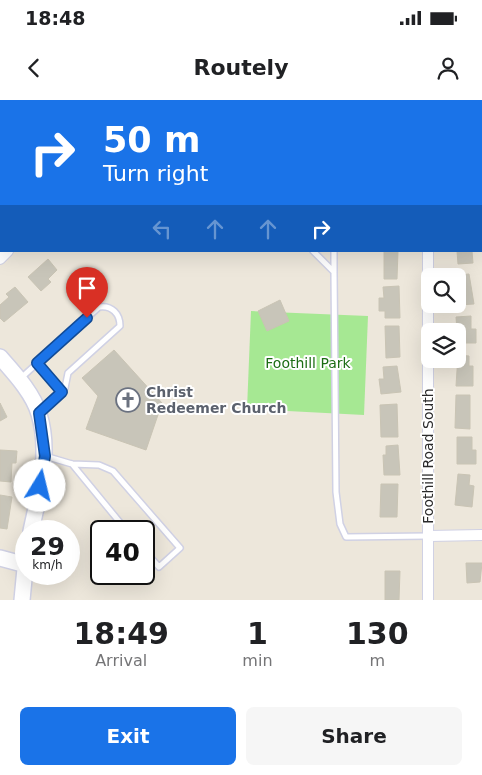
<!DOCTYPE html>
<html lang="en">
<head>
<meta charset="utf-8">
<style>
	:root { --surface:#fff; --page:#f6f6f6; --text:#202124; --muted:#757577; --accent:#1a73e8 }
	body { margin:0; font-family:"DejaVu Sans",sans-serif; background:var(--page); color:var(--text); height:100vh; display:flex; flex-direction:column; font-size:19px; white-space:nowrap }
	* { box-sizing:border-box; margin:0 }
	p { font-size:16px; color:var(--muted) }
	.icon { flex:none; width:28px; height:28px; fill:none; stroke:currentColor; stroke-width:2; stroke-linecap:round; stroke-linejoin:round }
	.map { position:relative; height:500px; overflow:hidden }
	.side { display:flex; flex-direction:column; background:var(--surface); flex:1 }
	.side>* { flex:none }
	.banner { position:absolute; left:0px; top:0px; width:482px; height:152px; box-shadow:0 5px 20px #0002; background:#1a73e8; color:#fff; overflow:hidden }
	.controls { position:absolute; left:421px; top:168px; display:grid; gap:10px }
	.controls a { display:grid; place-items:center; width:45px; height:45px; border-radius:8px; background:var(--surface); box-shadow:0 5px 20px #0002; font-size:25px }
	.speed { position:absolute; left:15px; top:420px; display:flex; gap:10px; font-size:25px; font-weight:700; text-align:center }
	.speed>* { display:grid; place-content:center; width:65px; height:65px; border-radius:50%; background:var(--surface); box-shadow:0 5px 20px #0002; line-height:1 }
	.speed small { font-size:12px; font-weight:400 }
	.speed .limit { border:2px solid #111; border-radius:8px; background:#fff; color:#111 }
	.pin { position:absolute; display:grid; place-items:center; width:42px; height:42px; color:#fff; margin:-51px -21px; border-radius:50% 50% 50% 0; rotate:-45deg; box-shadow:0 0 5px #0007 }
	.pin .icon { rotate:45deg }
	.me { position:absolute; width:55px; margin:-28px; rotate:9deg; stroke-linejoin:round; filter:drop-shadow(0 0 4px #0008) }
	.turn { display:flex; align-items:center; gap:18px; height:105px; padding:0 20px; font-size:22px }
	.turn .icon { width:65px; height:65px; stroke-width:2.5 }
	.turn b { display:block; font-size:35px; line-height:42px }
	.lanes { display:flex; align-items:center; height:48px; padding:0 20px; background:#0003; justify-content:center; gap:25px; direction:ltr }
	.lanes .off { opacity:.35 }
	.eta { display:flex; justify-content:space-evenly; align-items:center; height:85px; text-align:center }
	.eta b { font-size:30px; font-weight:700; line-height:35px }
	.cta { display:flex; gap:10px; margin-top:auto; padding:10px 20px }
	.cta a { flex:1; height:58px; border-radius:8px; background:var(--accent); color:#fff; font-size:20px; font-weight:700; line-height:58px; text-align:center }
	.cta a+a { background:var(--page); color:var(--text) }
	.status { display:flex; justify-content:space-between; align-items:center; height:35px; padding:0 25px; background:var(--surface); direction:ltr }
	.status svg { height:14px; fill:currentColor }
	header { display:flex; justify-content:space-between; align-items:center; height:65px; padding:0 20px; background:var(--surface); font-size:22px; font-weight:700 }
	.map>svg:first-child { display:block }
	.green { fill:#a6e893 }
	.building { fill:#c8c5b9; stroke:#c9c4b4 }
	.lines { fill:none; stroke-linecap:round; stroke-linejoin:round }
	.lane-casing { stroke:#d0d1e4; stroke-width:8 }
	.street-casing { stroke:#d0d1e4; stroke-width:12 }
	.secondary-casing { stroke:#d0d1e4; stroke-width:18 }
	.lane { stroke:#fff; stroke-width:5 }
	.street { stroke:#fff; stroke-width:10 }
	.secondary { stroke:#fff; stroke-width:15 }
	.route-casing { stroke:#114b97; stroke-width:12 }
	.route { stroke:#1a73e8; stroke-width:9 }
	.labels { text-anchor:middle; stroke-width:4; stroke-linejoin:round; paint-order:stroke }
	.park-label { font-size:14px; fill:#1c6d14; stroke:#fff }
	.worship-label { font-size:14px; font-weight:bold; fill:#5b616d; stroke:#fff; text-anchor:start }
	.street-label { font-size:14px; fill:#2a2a2a; stroke:#fff }
</style>
</head>
<body>
<div class="status"><b>18:48</b><svg viewBox="0 0 49 12"><path d="M0 12V9h3v3zM5 12V6h3v6zM10 12V3h3v9zM15 12V0h3v12zM26 1h20v11H26zM47 4h2v5h-2z"/></svg></div>
<header><svg class="icon" aria-label="back" viewBox="0 0 24 24"><path d="M15 5l-7 7 7 7"/></svg>Routely<svg class="icon" aria-label="person" viewBox="0 0 24 24"><circle cx="12" cy="8" r="4"/><path d="M4 21q1-7 8-7t8 7"/></svg></header>
<div class="map">
<svg width="482" height="500" viewBox="0 0 482 500">
	<rect width="100%" height="100%" fill="#ede7db"/>
	<path class="green" d="M 251,211 L 368,216 L 364,315 L 247,309 Z"/>
	<path class="building" d="M 116,0 L 136,0 L 137,1 L 115,1 Z
		M 481,3 L 482,3 L 481,37 Z
		M 384,151 L 398,151 L 397,179 L 384,179 Z
		M 457,151 L 472,151 L 473,163 L 458,164 Z
		M 48,159 L 57,170 L 48,179 L 51,182 L 41,191 L 28,177 Z
		M 469,174 L 474,204 L 458,205 L 458,176 L 456,175 Z
		M 399,186 L 400,218 L 385,218 L 385,211 L 379,211 L 379,198 L 384,198 L 383,187 Z
		M 15,187 L 28,202 L 4,222 L 0,218 L 0,205 L 9,197 L 6,194 Z
		M 280,200 L 289,221 L 267,231 L 258,211 Z
		M 471,216 L 471,229 L 476,229 L 476,243 L 458,243 L 456,217 Z
		M 385,226 L 399,226 L 400,257 L 386,258 Z
		M 114,250 L 162,303 L 146,350 L 86,329 L 98,296 L 82,278 Z
		M 458,255 L 469,256 L 469,266 L 473,266 L 473,286 L 456,286 Z
		M 397,266 L 401,292 L 381,294 L 379,279 L 384,279 L 383,267 Z
		M 456,295 L 470,295 L 470,329 L 455,328 Z
		M 0,303 L 7,317 L 0,321 Z
		M 397,304 L 398,337 L 381,337 L 380,305 Z
		M 457,337 L 472,337 L 472,350 L 476,350 L 476,364 L 457,364 Z
		M 398,345 L 400,375 L 384,375 L 383,355 L 386,355 L 386,346 Z
		M 0,350 L 17,351 L 16,363 L 12,363 L 11,382 L 0,381 Z
		M 458,374 L 470,375 L 469,385 L 474,386 L 472,407 L 455,405 Z
		M 381,384 L 398,384 L 397,417 L 380,417 Z
		M 0,395 L 12,397 L 7,429 L 0,428 Z
		M 466,463 L 482,463 L 480,482 L 467,483 Z
		M 385,471 L 400,471 L 399,500 L 385,500 Z"/>
	<g class="lines">
		<g class="lane-casing">
			<path id="lane" d="M 313,151 L 334,172 L 334,151
				M 334,172 L 336,392 L 340,424 L 346,437 L 428,436
				M 37,263 L 62,293
				M 21,278 L 99,207 C 112,205 120,214 120,226 L 68,273 L 65,288 L 41,312
				M 45,356 L 72,364 L 99,365 L 113,371 L 180,448 L 159,467 L 144,450
				M 72,364 L 127,431"/>
		</g>
		<g class="street-casing">
			<path id="street" d="M 172,1 L 174,0
				M 451,1 L 452,0
				M 428,151 L 428,500
				M 0,159 L 8,151
				M 429,436 L 482,435"/>
		</g>
		<g class="secondary-casing">
			<path id="secondary" d="M 0,257 C 14,273 33,293 39,314 C 51,353 39,393 31,431
				M 0,458 L 26,465
				M 22,500 L 26,458"/>
		</g>
		<use href="#lane" class="lane"/>
		<use href="#street" class="street"/>
		<use href="#secondary" class="secondary"/>
	</g>
	<g class="lines">
		<g class="route-casing">
			<path id="route" d="M 40,386 L 45,356 L 39,313 L 62,292 L 37,263 L 87,218"/>
		</g>
		<use href="#route" class="route"/>
	</g>
	<defs>
		<g id="church-ring" transform="scale(1.25)"><circle r="9.5" fill="#fff" stroke="#6b7280" stroke-width="1.5"/><path d="M-1.2-6h2.4v3.5h3.3v2.4h-3.3V6h-2.4V-.1h-3.3v-2.4h3.3Z" fill="#6b7280"/></g>
	</defs>
	<g fill-rule="evenodd">
		<use href="#church-ring" x="128" y="300"/>
	</g>
	<g class="labels">
		<g class="park-label">
			<text x="308" y="268">Foothill Park</text>
		</g>
		<g class="worship-label">
			<text x="146" y="297">Christ<tspan x="146" dy="16">Redeemer Church</tspan></text>
		</g>
		<g class="street-label">
			<text transform="translate(428 356) rotate(-90)" y="5">Foothill Road South</text>
		</g>
	</g>
</svg>
<div class="controls">
<a><svg class="icon" aria-label="search" viewBox="0 0 24 24"><circle cx="10" cy="10" r="6"/><path d="M15 15l6 6"/></svg></a>
<a><svg class="icon" aria-label="layers" viewBox="0 0 24 24"><path d="M12 4l9 5-9 5-9-5zM3 14l9 5 9-5"/></svg></a>
</div>
<div class="speed"><div>29<small>km/h</small></div><div class="limit">40</div></div>
<div class="pin" style="left:87px;top:218px;background:#d93025"><svg class="icon" aria-label="arrive" viewBox="0 0 24 24"><path d="M6 21V4h12l-3 4 3 4H6"/></svg></div>
<svg class="me" style="left:40px;top:386px" viewBox="-20 -20 40 40"><circle r="19" fill="#fff"/><path d="M0-13L10 11 0 6-10 11z" fill="#1a73e8"/></svg>
<div class="banner">
<div class="turn"><svg class="icon" aria-label="right" viewBox="0 0 24 24"><path d="M7 20v-9h11M14 6l5 5-5 5"/></svg><div><b>50 m</b>Turn right</div></div>
<div class="lanes"><svg class="icon off" aria-label="left" viewBox="0 0 24 24"><path d="M17 20v-9H6M10 6l-5 5 5 5"/></svg><svg class="icon off" aria-label="ahead" viewBox="0 0 24 24"><path d="M12 20V5M6 11l6-6 6 6"/></svg><svg class="icon off" aria-label="ahead" viewBox="0 0 24 24"><path d="M12 20V5M6 11l6-6 6 6"/></svg><svg class="icon" aria-label="right" viewBox="0 0 24 24"><path d="M7 20v-9h11M14 6l5 5-5 5"/></svg></div>
</div>
</div>
<section class="side">
<div class="eta">
<div><b>18:49</b><p>Arrival</p></div>
<div><b>1</b><p>min</p></div>
<div><b>130</b><p>m</p></div>
</div>
<div class="cta"><a>Exit</a><a>Share</a></div>
</section>
</body>
</html>
